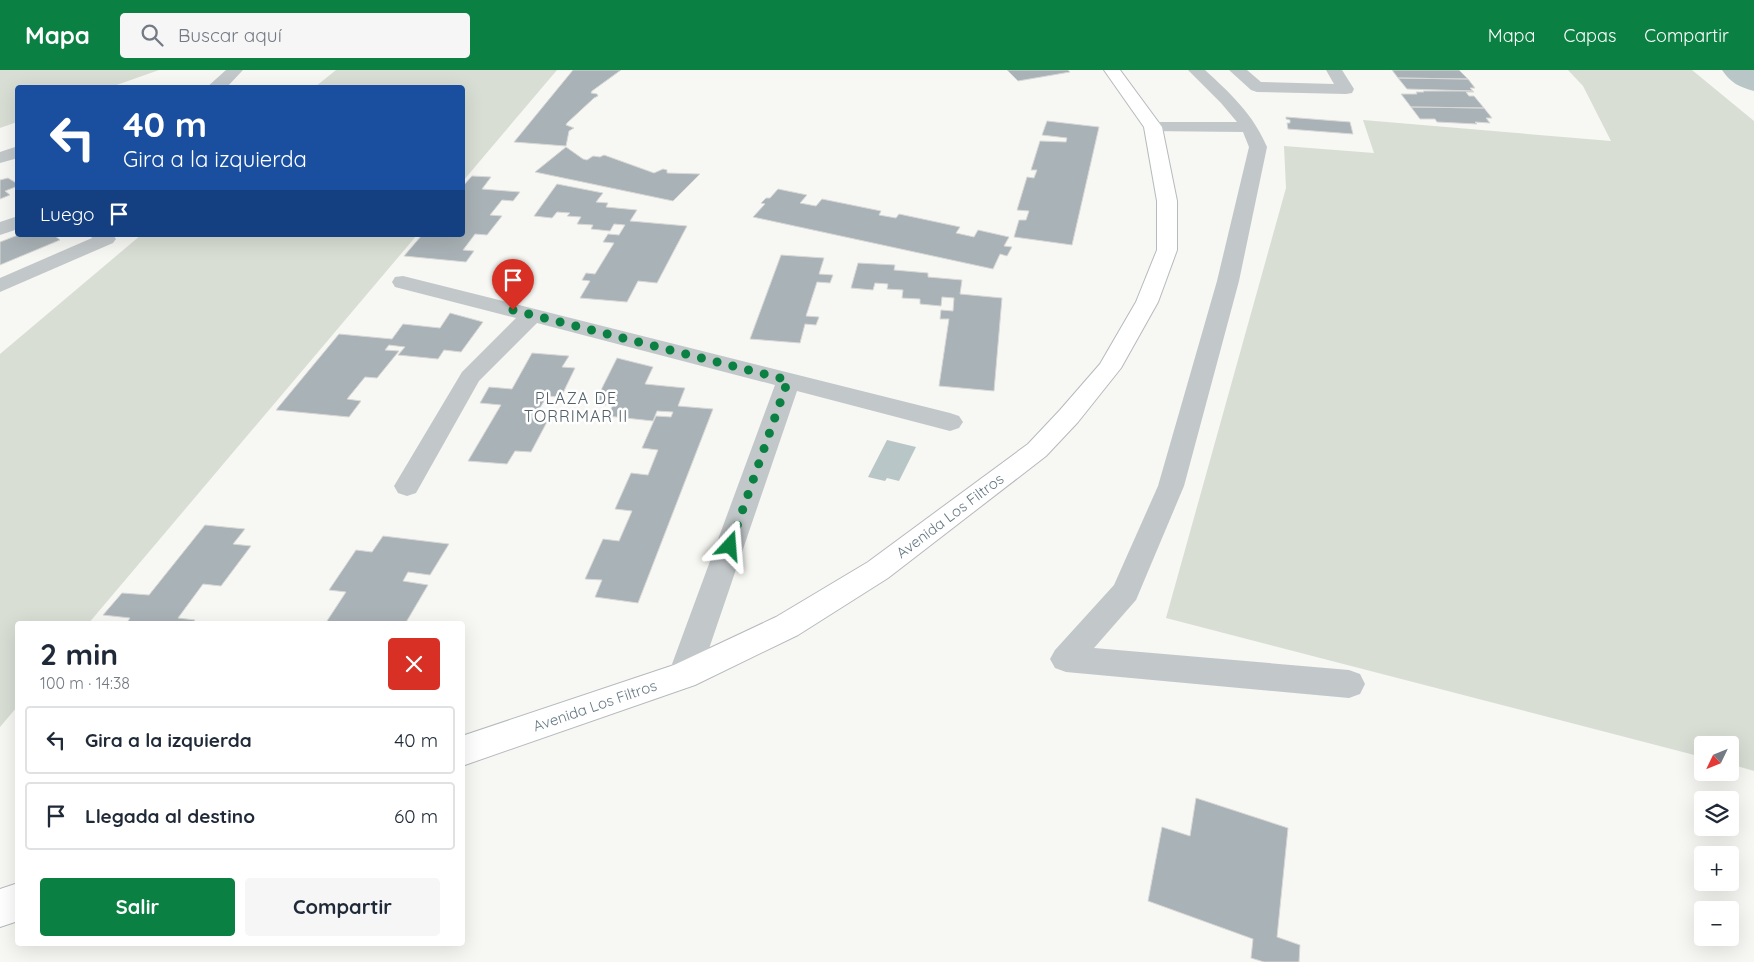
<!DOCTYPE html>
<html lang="es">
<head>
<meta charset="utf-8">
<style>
	:root { --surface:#fff; --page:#f6f6f7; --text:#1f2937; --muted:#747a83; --line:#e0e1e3; --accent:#0b8043 }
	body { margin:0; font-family:Quicksand,sans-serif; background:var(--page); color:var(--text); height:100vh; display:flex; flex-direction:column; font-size:19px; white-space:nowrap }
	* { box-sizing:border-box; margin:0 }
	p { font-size:16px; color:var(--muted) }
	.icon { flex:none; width:28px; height:28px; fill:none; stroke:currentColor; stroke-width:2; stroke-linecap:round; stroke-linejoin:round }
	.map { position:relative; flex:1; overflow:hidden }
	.panel { position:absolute; left:15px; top:551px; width:450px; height:325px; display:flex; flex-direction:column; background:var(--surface); border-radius:5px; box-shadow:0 5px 20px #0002 }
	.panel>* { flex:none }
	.guide { position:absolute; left:15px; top:15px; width:450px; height:152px; border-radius:5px; box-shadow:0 5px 20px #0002; background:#1a4fa0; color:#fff; overflow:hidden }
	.needle { width:32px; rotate:227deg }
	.controls { position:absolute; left:1694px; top:666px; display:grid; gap:10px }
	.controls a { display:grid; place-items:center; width:45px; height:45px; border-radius:5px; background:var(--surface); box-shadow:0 5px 20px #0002; font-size:25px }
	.pin { position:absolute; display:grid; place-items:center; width:42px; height:42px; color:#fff; margin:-51px -21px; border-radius:50% 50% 50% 0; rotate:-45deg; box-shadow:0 0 5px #0007 }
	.pin .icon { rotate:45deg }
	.me { position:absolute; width:55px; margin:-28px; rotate:19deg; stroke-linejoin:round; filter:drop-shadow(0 0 4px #0008) }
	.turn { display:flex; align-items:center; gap:18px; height:105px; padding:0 25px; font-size:22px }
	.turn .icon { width:65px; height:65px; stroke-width:2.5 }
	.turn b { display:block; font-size:35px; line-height:42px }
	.then { display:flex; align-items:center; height:48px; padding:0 25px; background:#0003; gap:10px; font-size:19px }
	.round { display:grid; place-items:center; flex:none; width:52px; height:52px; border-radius:5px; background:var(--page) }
	.headline { display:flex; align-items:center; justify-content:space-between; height:85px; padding:0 25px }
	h1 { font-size:30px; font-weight:700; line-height:38px }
	.action { display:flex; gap:10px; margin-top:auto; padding:10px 25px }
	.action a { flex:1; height:58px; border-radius:5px; background:var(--accent); color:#fff; font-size:20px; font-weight:700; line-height:58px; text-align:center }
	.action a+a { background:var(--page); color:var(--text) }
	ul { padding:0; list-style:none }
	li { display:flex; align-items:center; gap:15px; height:68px; margin:0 10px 8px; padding:0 15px; border:2px solid var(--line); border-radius:5px }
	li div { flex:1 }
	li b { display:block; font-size:19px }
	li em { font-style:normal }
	header { display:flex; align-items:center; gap:30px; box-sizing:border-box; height:70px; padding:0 25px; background:var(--accent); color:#fff }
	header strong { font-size:24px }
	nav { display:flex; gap:28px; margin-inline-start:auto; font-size:18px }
	.search { width:350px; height:45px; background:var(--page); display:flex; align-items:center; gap:12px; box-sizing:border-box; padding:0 18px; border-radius:5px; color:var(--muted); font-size:19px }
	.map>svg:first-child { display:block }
	.green { fill:#d8ded4 }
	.water { fill:#b8c6c8 }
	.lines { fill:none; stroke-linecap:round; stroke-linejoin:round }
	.river { fill:#b8c6c8; fill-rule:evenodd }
	.building { fill:#a9b2b6; stroke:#d8d8d6 }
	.major-casing { stroke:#b5babd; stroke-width:2 }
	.minor { fill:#c2c7c9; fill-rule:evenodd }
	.major { fill:#fff; fill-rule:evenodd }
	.route { stroke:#0b8043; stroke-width:9; stroke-dasharray:0 16.2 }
	.labels { text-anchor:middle; stroke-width:5; stroke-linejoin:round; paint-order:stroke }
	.street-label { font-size:15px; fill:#667984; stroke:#fff }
	.neighbourhood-label { font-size:16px; letter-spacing:1px; fill:#53616a; stroke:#fff }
</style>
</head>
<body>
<header>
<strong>Mapa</strong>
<div class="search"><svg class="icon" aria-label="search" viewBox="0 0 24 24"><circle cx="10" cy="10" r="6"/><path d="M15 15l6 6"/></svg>Buscar aquí</div>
<nav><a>Mapa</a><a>Capas</a><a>Compartir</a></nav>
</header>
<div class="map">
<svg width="1754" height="892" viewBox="0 0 1754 892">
	<rect width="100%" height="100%" fill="#f7f7f3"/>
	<path class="green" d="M 0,0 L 159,0 L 111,17 L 18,18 L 17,52 L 0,58 Z
		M 336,0 L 557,0 L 463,111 L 462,18 L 315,17 Z
		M 1568,0 L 1692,0 L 1754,51 L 1754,701 L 1730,694 L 1730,675 L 1702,675 L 1702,687 L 1166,548 L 1286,118 L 1284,76 L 1374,83 L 1363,50 L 1611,71 L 1583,16 Z
		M 141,165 L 417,165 L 88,554 L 18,554 L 17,637 L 0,657 L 0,284 Z"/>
	<path class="water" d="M 887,370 L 916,377 L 899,411 L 887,408 L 885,411 L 868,407 Z"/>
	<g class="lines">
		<path class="river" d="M 1722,0 L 1754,0 L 1754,21 C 1739,17 1731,13 1722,0 Z"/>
	</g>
	<path class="building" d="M 573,0 L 621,0 L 592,21 L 591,23 L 597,24 L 598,26 L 594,28 L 567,53 L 566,55 L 574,58 L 569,61 L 566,76 L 514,72 Z
		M 1007,0 L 1068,0 L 1070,2 L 1018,11 Z
		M 1392,0 L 1459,0 L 1468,9 L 1398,8 Z
		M 1398,8 L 1468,9 L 1475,18 L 1470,18 L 1473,21 L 1407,19 Z
		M 1423,21 L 1473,21 L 1474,22 L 1466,22 L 1469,26 L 1474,26 L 1484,38 L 1411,37 L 1401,24 L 1417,24 L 1416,22 L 1424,22 Z
		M 1411,37 L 1484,38 L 1492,48 L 1486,48 L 1490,53 L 1475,52 L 1477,54 L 1437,52 L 1435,49 L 1420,49 Z
		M 1286,47 L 1350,52 L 1353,64 L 1288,59 L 1287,53 L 1290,53 L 1290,50 L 1286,49 Z
		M 1047,51 L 1099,57 L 1072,175 L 1014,167 L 1019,150 L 1026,150 L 1029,141 L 1017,140 L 1027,107 L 1034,108 L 1037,100 L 1031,100 L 1040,71 L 1066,72 L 1067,68 L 1042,65 Z
		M 566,77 L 583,89 L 587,90 L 593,86 L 600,87 L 604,85 L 654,103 L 663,99 L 667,100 L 667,103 L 700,104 L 673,131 L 535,102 Z
		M 472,106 L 491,107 L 482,119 L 520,122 L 513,131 L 502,130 L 490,145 L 502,146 L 487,165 L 475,164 L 463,180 L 474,181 L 466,192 L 404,186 L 422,165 L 462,165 L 462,117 Z
		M 8,108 L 18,114 L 18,116 L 5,121 L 10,125 L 0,129 L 0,110 Z
		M 557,114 L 603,123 L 596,132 L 608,133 L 606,137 L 637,140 L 630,151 L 687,156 L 657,213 L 638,211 L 627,232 L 580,228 L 590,211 L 582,210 L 586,203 L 595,204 L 614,173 L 603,172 L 608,164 L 619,165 L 625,155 L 614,154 L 610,161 L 591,159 L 593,155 L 577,154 L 581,147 L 567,146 L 570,143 L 557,142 L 552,148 L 534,146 Z
		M 778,119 L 807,125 L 800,133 L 816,136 L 822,129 L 881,141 L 879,145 L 896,148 L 899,144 L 960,157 L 956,163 L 974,167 L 978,160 L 1009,167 L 1004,176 L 1012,177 L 1007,186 L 1000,184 L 993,199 L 753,147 L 765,134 L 761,133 L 766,128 L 770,128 Z
		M 18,165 L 54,165 L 60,170 L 0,195 L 0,172 Z
		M 781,185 L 824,188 L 819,204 L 833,205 L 830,213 L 817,212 L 806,246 L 819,247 L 816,255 L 805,254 L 800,273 L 750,269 Z
		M 858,193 L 895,195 L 894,200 L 928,203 L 928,207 L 962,210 L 960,224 L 1002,228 L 994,321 L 939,316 L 949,249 L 940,249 L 941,240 L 953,241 L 954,228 L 942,227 L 941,236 L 920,234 L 920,229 L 902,228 L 903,220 L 887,219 L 888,214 L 875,213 L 873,220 L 851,218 Z
		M 450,243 L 483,252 L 461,282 L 444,280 L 438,289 L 398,285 L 405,277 L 389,275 L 385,280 L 399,281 L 377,308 L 365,307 L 347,329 L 361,331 L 349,347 L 276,340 L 339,264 L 392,269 L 403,254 L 440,258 Z
		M 532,283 L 569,286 L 562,297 L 575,298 L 561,327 L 547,326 L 534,348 L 548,350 L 531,382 L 515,381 L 507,394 L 468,391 L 501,335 L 480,333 L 489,317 L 512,319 Z
		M 617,288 L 653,297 L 645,314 L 685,318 L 678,336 L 713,339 L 638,533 L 595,527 L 602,510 L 585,509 L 603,469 L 619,471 L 632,441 L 615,439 L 631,403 L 648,405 L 658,380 L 642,378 L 656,346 L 671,347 L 673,342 L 657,341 L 653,351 L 607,346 L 613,335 L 594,334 Z
		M 205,455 L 245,459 L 233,474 L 251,476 L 221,516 L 203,514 L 178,548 L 195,550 L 192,554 L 126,554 L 130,548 L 103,545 L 122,523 L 149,525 Z
		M 383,466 L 449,474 L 430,505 L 408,502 L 403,511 L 428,515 L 405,554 L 325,554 L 346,522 L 329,520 L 356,480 L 372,482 Z
		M 1196,728 L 1288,758 L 1277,867 L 1300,875 L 1299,892 L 1264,892 L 1251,888 L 1253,869 L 1148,831 L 1162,757 L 1190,766 Z"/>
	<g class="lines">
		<g class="major-casing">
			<path id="major" d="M 1104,0 L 1120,0 L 1162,57 L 1177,131 L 1177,180 L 1158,232 L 1121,298 L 1078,352 L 1046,386 L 888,508 L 798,565 L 695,615 L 462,696 L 462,666 L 674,595 L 776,547 L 868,492 L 1028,374 L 1060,340 L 1100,294 L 1136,232 L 1157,180 L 1157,131 L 1144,57 Z
				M 18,813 L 18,851 L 0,857 L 0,819 Z"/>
		</g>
		<path class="minor" d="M 226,0 L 243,0 L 226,18 L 206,18 Z
			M 1188,0 L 1205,0 C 1231,24 1253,44 1267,77 L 1239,211 L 1184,416 L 1136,530 L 1094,578 L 1349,600 L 1360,604 L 1365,614 L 1360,624 L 1349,628 L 1066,602 L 1055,598 L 1050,589 L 1055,580 L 1114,515 L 1158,416 L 1217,211 L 1249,77 L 1243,62 L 1147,61 L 1144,57 L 1147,53 L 1153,52 L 1237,52 L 1221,33 Z
			M 1229,0 L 1247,0 L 1261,12 L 1334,14 L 1326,0 L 1342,0 L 1354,19 L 1352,23 L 1346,24 L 1257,22 L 1251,20 Z
			M 18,76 L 18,88 L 0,93 L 0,82 Z
			M 18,146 L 18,159 L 0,165 L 0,152 Z
			M 90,165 L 113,165 L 116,169 L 113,173 L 0,222 L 0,208 L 92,168 Z
			M 403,206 L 950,343 L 959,346 L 963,352 L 959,358 L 950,361 L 797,321 L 700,605 L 695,615 L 684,618 L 673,615 L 668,605 L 775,315 L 537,253 L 479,311 L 416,423 L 407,426 L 398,423 L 394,416 L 462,302 L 516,248 L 395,217 L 392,212 L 395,207 Z"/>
		<use href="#major" class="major"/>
	</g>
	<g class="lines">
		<path class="route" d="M 513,240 L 788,310 L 730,476"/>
	</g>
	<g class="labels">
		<g class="street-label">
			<text transform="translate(950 446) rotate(-37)" y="5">Avenida Los Filtros</text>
			<text transform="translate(595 636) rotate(-19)" y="5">Avenida Los Filtros</text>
		</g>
		<g class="neighbourhood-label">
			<text x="576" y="334">PLAZA DE<tspan x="576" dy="18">TORRIMAR II</tspan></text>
		</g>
	</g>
</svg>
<div class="controls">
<a><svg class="needle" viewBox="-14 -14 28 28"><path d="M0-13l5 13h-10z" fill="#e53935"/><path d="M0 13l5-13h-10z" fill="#747a83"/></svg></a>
<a><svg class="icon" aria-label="layers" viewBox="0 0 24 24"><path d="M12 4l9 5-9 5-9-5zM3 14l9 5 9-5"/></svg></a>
<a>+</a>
<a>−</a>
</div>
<div class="pin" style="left:513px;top:240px;background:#d93025"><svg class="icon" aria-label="arrive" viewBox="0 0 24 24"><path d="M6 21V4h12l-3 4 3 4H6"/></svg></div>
<svg class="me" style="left:730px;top:476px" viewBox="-20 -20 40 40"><path d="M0-17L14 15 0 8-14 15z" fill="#0b8043" stroke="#fff" stroke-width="4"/></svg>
<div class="guide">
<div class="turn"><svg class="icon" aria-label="left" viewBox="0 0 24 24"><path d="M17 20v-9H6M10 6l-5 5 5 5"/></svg><div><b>40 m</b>Gira a la izquierda</div></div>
<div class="then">Luego<svg class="icon" aria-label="arrive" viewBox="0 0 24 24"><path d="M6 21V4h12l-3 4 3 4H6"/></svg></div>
</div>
<section class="panel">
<div class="headline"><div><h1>2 min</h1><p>100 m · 14:38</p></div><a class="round" style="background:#d93025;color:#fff"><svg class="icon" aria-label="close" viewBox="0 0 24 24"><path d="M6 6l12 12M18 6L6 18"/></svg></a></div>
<ul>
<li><svg class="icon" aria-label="left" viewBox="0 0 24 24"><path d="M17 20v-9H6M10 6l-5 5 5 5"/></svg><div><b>Gira a la izquierda</b></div><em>40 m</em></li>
<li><svg class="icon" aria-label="arrive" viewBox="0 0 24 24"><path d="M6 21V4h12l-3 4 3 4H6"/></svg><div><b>Llegada al destino</b></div><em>60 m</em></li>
</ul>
<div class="action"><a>Salir</a><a>Compartir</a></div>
</section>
</div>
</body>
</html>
